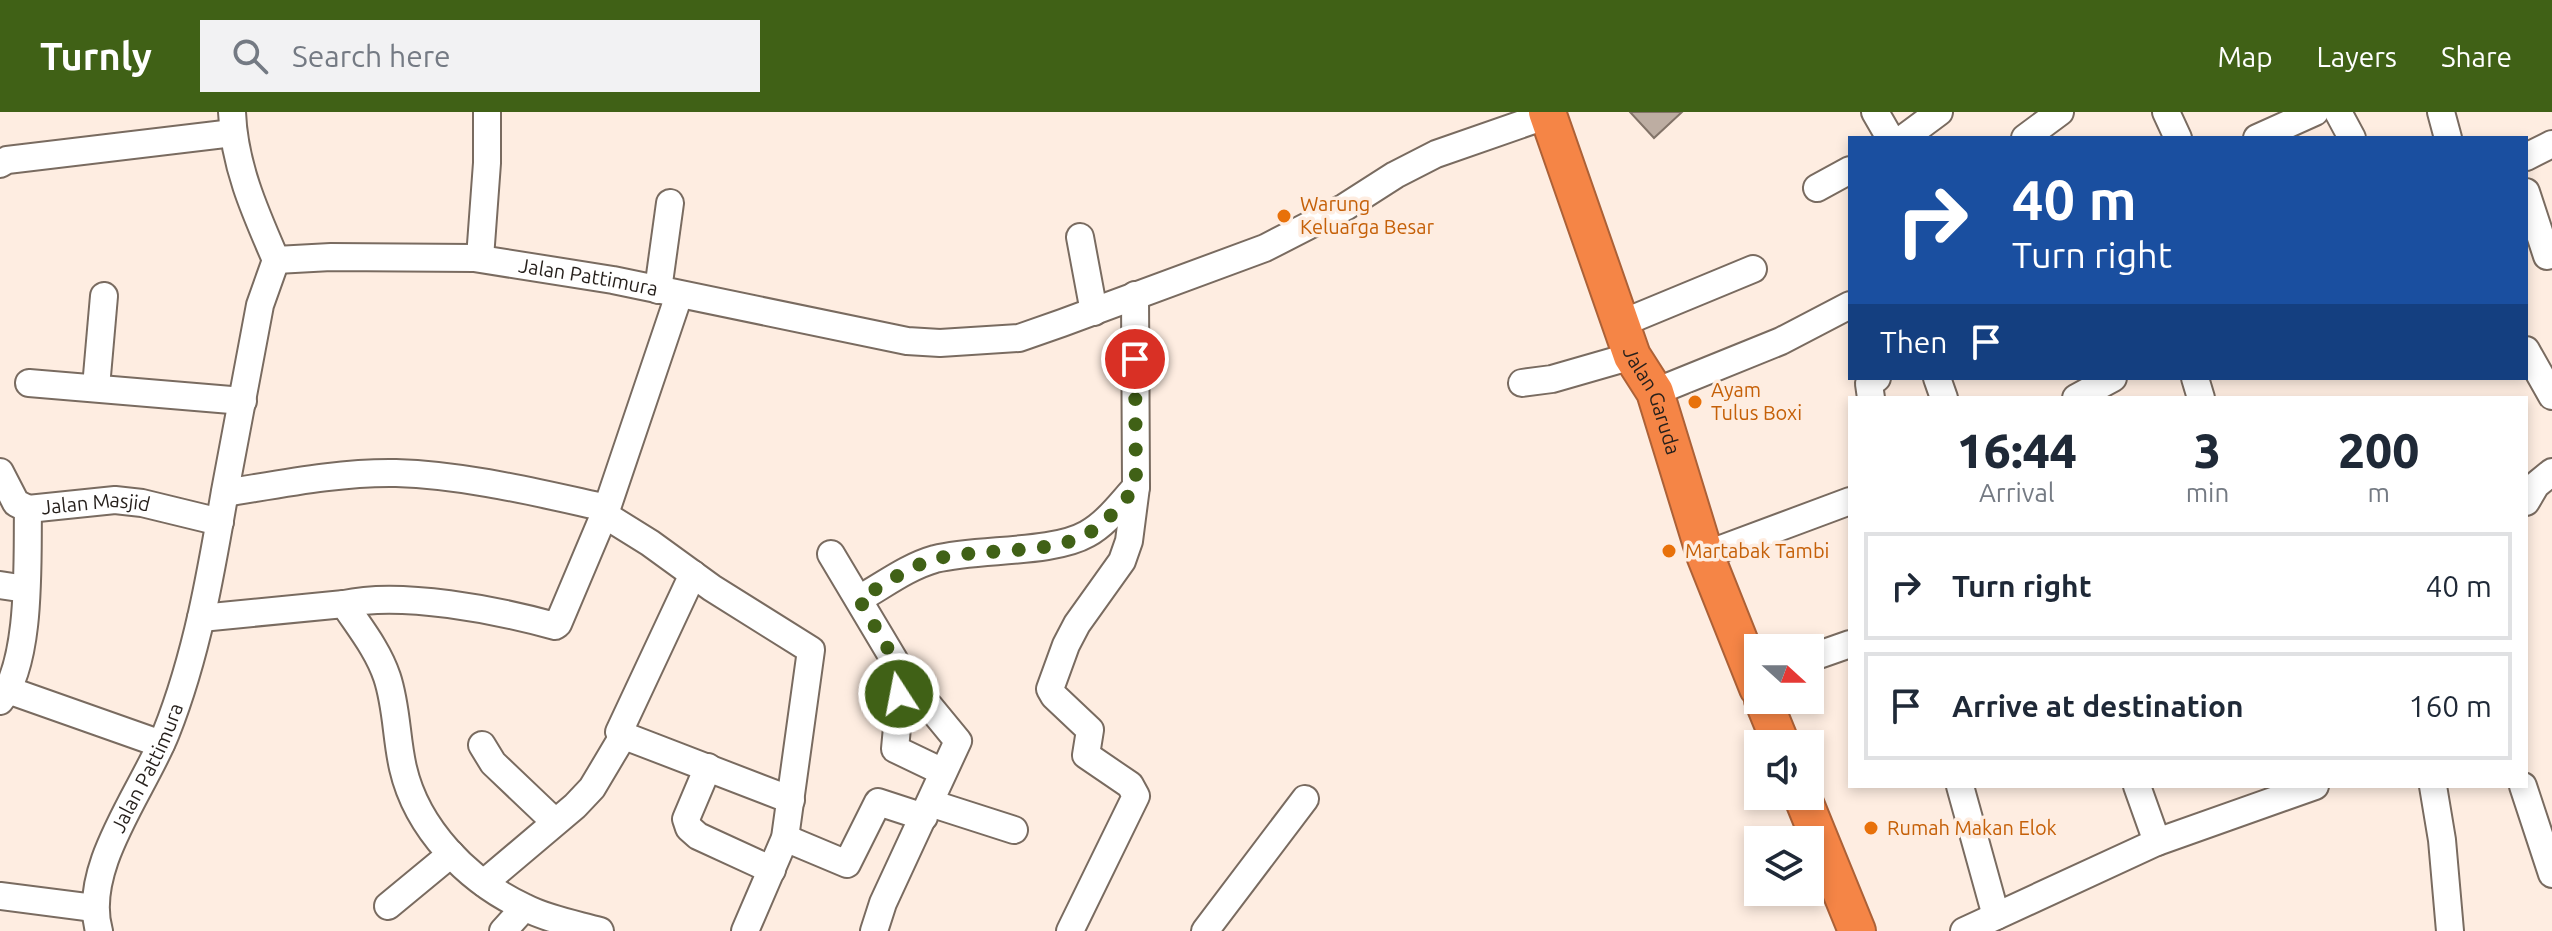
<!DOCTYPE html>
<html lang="en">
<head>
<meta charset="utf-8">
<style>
	:root { --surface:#fff; --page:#f2f2f3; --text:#1f2937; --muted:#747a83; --line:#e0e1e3; --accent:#406116 }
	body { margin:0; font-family:Ubuntu,sans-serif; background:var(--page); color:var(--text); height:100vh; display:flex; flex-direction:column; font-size:30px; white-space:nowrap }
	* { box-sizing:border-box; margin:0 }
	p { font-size:26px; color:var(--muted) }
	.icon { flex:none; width:44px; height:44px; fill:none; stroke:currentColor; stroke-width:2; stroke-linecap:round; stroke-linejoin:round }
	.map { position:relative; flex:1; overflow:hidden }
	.drawer { position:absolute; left:1848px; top:284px; width:680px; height:392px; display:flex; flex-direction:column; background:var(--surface); border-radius:0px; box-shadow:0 4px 12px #0003 }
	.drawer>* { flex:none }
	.hud { position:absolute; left:1848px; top:24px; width:680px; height:244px; border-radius:0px; box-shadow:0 4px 12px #0003; background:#1a4fa0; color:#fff; overflow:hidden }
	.needle { width:52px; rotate:111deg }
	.buttons { position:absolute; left:1744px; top:522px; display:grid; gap:16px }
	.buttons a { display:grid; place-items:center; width:80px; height:80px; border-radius:0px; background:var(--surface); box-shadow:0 4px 12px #0003; font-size:40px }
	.pin { position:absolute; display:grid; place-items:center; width:68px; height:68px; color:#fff; margin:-34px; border:4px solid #fff; border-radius:50%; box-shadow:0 2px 8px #0007 }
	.me { position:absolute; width:88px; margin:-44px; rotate:349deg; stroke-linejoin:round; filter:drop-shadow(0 0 6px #0008) }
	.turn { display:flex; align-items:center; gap:28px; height:168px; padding:0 32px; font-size:36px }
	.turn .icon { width:104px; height:104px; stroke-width:2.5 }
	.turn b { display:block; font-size:56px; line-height:68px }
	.then { display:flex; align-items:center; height:76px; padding:0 32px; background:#0003; gap:16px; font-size:30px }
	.eta { display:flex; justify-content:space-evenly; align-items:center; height:136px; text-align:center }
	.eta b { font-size:48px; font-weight:800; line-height:56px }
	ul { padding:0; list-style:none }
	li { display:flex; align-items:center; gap:24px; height:108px; margin:0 16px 12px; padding:0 16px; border:4px solid var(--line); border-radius:0px }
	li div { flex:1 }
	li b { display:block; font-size:30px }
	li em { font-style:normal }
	header { display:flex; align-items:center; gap:48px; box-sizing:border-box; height:112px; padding:0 40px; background:var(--accent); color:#fff }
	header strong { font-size:38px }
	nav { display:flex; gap:44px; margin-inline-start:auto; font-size:28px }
	.search { width:560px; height:72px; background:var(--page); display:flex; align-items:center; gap:20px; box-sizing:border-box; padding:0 28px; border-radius:0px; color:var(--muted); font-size:30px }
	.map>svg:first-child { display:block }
	.building { fill:#bdada2; stroke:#827368; stroke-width:2 }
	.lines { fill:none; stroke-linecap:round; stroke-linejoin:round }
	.minor-casing { stroke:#796b60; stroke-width:30 }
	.highway-casing { stroke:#ac6137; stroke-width:40 }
	.minor { stroke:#fff; stroke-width:26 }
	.highway { stroke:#f58546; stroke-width:36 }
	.route { stroke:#406116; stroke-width:14; stroke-dasharray:0 25.2 }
	.food-dot { fill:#e8710a; stroke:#feede1; stroke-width:3 }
	.labels { text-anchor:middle; stroke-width:7; stroke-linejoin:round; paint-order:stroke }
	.food-label { font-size:20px; fill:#c56008; stroke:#feede1; text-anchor:start }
	.street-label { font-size:20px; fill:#251f1b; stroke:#feede1 }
</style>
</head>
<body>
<header>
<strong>Turnly</strong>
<div class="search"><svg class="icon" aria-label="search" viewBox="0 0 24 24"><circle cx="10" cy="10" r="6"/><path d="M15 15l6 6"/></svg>Search here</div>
<nav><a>Map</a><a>Layers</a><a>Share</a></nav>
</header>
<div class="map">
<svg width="2552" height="819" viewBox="0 0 2552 819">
	<rect width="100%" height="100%" fill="#feede1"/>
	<path class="building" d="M 1630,0 L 1682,0 L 1654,26 Z"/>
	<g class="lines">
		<g class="minor-casing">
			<g id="minor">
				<path d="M 232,0 C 234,53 255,100 276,148"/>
				<path d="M 1875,0 L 1890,26"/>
				<path d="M 2166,0 L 2178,26"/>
				<path d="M 2338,0 L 2352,26"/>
				<path d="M 2441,0 L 2448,26"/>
				<path d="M 1904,26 L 1939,0"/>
				<path d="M 2025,26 L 2060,0"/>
				<path d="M 2257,26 L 2315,0"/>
				<path d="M 2526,45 L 2552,32"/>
				<path d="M 0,52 L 7,48 L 233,21"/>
				<path d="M 1817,76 L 1850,58"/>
				<path d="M 2526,80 L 2547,144"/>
				<path d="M 1080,125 L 1094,200"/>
				<path d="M 480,146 L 487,51 L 487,0"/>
				<path id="s1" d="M 276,148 L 331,145 L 474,146 L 613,168 L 907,229 L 940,231 L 1019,226 L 1062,211 L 1265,136 L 1345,95 L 1395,63 L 1436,42 L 1548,3"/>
				<path d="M 658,178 L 670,91"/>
				<path d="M 1620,212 L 1753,157"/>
				<path d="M 2526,238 L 2552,284"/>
				<path d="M 1937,266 L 1944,286"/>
				<path d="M 2195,266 L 2201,286"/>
				<path d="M 29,271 L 243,289"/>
				<path d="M 1522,271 L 1552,267 L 1632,244"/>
				<path d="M 96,275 L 104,184"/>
				<path d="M 1655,280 L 1781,229 L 1850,193"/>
				<path d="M 1871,286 L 1869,272 L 1877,266"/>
				<path d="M 2076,286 L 2113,266"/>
				<path d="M 0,360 L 16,391 L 28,397"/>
				<path d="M 225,381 C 281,372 339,360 396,361 C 466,363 538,381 607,396"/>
				<path d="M 2526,390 L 2536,373 L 2552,360"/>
				<path id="s2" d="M 28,397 L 115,388 L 142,391 L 220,410"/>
				<path d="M 605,403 L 650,431 L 712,476 L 811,538 L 785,726 L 745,819"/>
				<path d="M 831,442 L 902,561 L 895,637 L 943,660"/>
				<path d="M 1705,443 L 1850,389"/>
				<path d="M 693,462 L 619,620 L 622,623 L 791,688"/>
				<path d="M 0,473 L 26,477"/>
				<path d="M 859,487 C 884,473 907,455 935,447 C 978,436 1052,442 1087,422 C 1107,411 1121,391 1136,375"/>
				<path d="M 344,492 C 401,479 497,498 555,514 L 558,512 L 607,396 L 679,183"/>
				<path d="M 201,506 L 344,492 C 360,516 378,538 387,565 C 397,595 396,626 403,656 C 417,717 468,769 524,795 C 547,807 575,812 600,819"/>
				<path d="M 1810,546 L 1850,532"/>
				<path d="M 8,578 L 161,632"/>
				<path d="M 0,589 C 32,550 27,447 28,397"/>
				<path d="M 482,633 L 493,651 L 555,710"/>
				<path d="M 708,655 L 686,707 L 689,716 L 698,724 L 772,758"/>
				<path d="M 1960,674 L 1996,804"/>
				<path d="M 2137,674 L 2157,730"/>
				<path d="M 2433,674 L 2442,728 L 2450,819"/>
				<path d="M 2523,674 L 2552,762"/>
				<path d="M 930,691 L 1014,718"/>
				<path d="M 785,726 L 847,752 L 878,690 L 924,705"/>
				<path d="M 484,771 L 575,694 L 592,676 L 623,624"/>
				<path d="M 0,784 L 94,796"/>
				<path d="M 388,794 L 451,742"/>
				<path id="s3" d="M 99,819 C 81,756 143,679 166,621 C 197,543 211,461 225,379 C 237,317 248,255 260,193 L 276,148"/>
				<path d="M 503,819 L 524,796"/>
				<path d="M 874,819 L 883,791 L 958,629 L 902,561"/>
				<path d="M 1070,819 L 1136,684 L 1130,673 L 1086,643 L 1090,618 L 1054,584 L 1050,577 L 1066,533 L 1077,512 L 1122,449 L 1129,429 L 1136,375 L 1135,183"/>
				<path d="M 1205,819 L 1305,687"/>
				<path d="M 1964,819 L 2157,730 L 2315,674"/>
			</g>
		</g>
		<g class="highway-casing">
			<g id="highway">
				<path id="s4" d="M 1547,0 L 1632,244 L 1655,280 L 1705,443 L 1758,576"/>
				<path d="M 1763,588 L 1781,632"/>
				<path d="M 1802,684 L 1857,819"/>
			</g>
		</g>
		<use href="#minor" class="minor"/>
		<use href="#highway" class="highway"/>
	</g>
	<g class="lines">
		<path class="route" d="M 899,582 L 902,561 L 859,487 C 884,473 907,455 935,447 C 978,436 1051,443 1087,422 C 1107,411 1121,392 1136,375 L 1135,247"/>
	</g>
	<g class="food-dot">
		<circle cx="1284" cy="104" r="8"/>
		<circle cx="1695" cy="290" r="8"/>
		<circle cx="1669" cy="439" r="8"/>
		<circle cx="1871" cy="716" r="8"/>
	</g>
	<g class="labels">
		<g class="food-label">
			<text x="1300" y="99">Warung<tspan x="1300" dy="23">Keluarga Besar</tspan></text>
			<text x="1711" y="285">Ayam<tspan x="1711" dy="23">Tulus Boxi</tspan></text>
			<text x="1685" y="446">Martabak Tambi</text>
			<text x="1887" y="723">Rumah Makan Elok</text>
		</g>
		<g class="street-label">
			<text dy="7" stroke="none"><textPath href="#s1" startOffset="314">Jalan Pattimura</textPath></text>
			<text dy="7" stroke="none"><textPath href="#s4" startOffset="308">Jalan Garuda</textPath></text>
			<text dy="7" stroke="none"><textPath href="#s2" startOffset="68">Jalan Masjid</textPath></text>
			<text dy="7" stroke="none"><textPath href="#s3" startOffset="174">Jalan Pattimura</textPath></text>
		</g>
	</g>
</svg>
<div class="buttons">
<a><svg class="needle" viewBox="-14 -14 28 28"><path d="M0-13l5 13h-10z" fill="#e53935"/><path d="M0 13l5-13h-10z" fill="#747a83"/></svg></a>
<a><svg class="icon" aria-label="sound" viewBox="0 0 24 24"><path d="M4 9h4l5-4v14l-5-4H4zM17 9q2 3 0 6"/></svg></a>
<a><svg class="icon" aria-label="layers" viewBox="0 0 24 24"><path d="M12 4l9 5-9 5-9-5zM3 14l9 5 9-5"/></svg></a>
</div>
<div class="pin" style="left:1135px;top:247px;background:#d93025"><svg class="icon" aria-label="arrive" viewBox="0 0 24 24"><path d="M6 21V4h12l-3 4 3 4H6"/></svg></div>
<svg class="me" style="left:899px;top:582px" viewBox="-20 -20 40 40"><circle r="17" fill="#406116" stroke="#fff" stroke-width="3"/><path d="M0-11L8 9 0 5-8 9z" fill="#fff"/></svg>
<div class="hud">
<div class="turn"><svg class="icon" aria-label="right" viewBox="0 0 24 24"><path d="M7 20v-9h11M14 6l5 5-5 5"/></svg><div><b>40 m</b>Turn right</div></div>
<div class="then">Then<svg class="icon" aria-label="arrive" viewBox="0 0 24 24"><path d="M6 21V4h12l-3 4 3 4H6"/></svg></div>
</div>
<section class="drawer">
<div class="eta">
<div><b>16:44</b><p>Arrival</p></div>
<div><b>3</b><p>min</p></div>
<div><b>200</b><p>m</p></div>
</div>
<ul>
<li><svg class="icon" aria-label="right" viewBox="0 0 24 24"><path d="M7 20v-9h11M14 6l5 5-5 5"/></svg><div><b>Turn right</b></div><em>40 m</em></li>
<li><svg class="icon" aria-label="arrive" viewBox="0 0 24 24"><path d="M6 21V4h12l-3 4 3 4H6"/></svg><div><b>Arrive at destination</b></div><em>160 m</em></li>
</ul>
</section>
</div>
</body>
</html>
